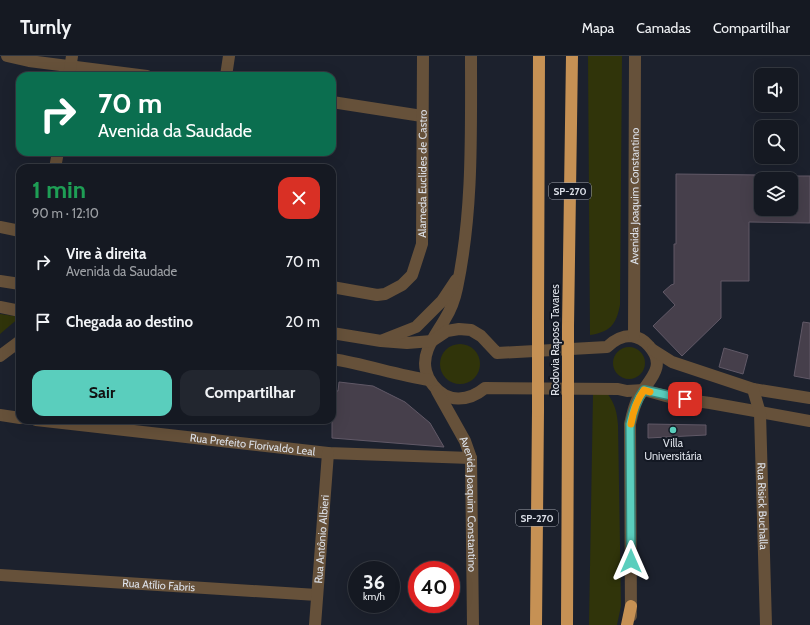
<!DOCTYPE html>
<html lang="pt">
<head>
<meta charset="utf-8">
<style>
	:root { --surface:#151922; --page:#22262f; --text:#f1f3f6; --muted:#9da0a5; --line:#343840; --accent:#5acebd }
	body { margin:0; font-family:Cabin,sans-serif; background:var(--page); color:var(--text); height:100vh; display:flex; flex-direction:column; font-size:15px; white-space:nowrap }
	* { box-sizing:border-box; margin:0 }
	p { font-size:13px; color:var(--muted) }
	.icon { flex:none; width:22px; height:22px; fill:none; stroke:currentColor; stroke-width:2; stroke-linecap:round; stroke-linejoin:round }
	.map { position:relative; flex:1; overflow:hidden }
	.details { position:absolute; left:16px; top:108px; width:320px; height:260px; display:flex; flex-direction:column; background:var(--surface); border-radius:12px; box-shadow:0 4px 16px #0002,0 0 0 1px var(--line) }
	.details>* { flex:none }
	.top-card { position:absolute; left:16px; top:16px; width:320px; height:84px; border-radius:12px; box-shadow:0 4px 16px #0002,0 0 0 1px var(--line); background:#0b6e4f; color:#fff; overflow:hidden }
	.tools { position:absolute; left:754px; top:12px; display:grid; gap:8px }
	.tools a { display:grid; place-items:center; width:44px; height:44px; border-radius:8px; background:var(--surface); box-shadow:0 4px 16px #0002,0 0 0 1px var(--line); font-size:20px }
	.speed { position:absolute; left:348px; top:505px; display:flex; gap:8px; font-size:20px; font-weight:700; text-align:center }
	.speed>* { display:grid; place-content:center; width:52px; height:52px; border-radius:50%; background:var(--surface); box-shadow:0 4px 16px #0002,0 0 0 1px var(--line); line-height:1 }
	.speed small { font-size:10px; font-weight:400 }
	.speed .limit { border:6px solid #d22; background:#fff; color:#111 }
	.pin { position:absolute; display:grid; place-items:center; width:34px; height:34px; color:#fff; margin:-17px; border-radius:8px; box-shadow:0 2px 6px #0006 }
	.me { position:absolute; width:44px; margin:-22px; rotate:0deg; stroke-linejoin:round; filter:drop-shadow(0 0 3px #0008) }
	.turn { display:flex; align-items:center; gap:14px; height:84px; padding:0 16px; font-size:18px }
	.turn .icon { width:52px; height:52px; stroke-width:2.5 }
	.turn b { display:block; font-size:28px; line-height:34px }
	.round { display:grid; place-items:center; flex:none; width:42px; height:42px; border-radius:12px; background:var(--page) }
	.head { display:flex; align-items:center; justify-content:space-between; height:68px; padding:0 16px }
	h1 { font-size:24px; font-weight:700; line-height:30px; color:#1e9e55 }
	.cta { display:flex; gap:8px; margin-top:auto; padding:8px 16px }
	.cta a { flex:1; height:46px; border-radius:12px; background:var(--accent); color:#111; font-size:16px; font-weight:700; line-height:46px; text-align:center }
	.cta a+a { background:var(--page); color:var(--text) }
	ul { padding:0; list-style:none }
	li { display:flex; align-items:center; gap:12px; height:60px; padding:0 16px }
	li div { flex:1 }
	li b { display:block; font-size:15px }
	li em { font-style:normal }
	header { display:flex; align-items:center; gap:24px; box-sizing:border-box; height:56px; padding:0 20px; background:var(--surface); border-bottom:1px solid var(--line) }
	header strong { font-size:19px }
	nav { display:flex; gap:22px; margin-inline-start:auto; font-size:14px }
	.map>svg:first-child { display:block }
	.green { fill:#30340a }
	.building { fill:#463f4b; stroke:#615967 }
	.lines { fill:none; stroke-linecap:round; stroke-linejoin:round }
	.minor { stroke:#66513a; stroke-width:12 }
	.highway { stroke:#c69154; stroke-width:12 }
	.highway-bridge { stroke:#c69154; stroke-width:12 }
	.route-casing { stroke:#3a867b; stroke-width:10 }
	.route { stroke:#5acebd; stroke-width:7 }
	.slow { stroke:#f59e0b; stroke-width:7 }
	.poi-dot { fill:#5acebd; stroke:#131823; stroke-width:1.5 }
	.labels { text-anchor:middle; stroke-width:4; stroke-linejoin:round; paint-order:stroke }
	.shield { fill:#131823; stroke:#a0a4ad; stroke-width:1 }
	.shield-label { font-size:10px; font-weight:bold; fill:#dce0e8 }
	.street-label { font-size:11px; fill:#dce0e8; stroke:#131823 }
	.poi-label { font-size:11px; fill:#dce0e8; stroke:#131823 }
</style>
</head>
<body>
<header>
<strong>Turnly</strong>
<nav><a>Mapa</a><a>Camadas</a><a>Compartilhar</a></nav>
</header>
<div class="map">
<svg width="810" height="569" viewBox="0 0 810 569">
	<rect width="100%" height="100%" fill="#1c212d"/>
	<path class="green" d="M 588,0 L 622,0 L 620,249 C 616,269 610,276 590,279 Z
		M 0,258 L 20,261 L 0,278 Z
		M440 308a20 20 0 1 1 40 0a20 20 0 1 1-40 0Z
		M613 307a16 16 0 1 1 32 0a16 16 0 1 1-32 0Z
		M 607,337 C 615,348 617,356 618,369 L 621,550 L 617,569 L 589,569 L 593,338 Z"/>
	<path class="building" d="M 676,118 L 761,119 L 761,153 L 791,153 L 791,120 L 810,120 L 810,167 L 749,166 L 749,225 L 721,225 L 721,262 L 682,300 L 653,270 L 675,249 L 663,236 L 671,229 L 674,228 L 674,188 L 676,188 Z
		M 803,266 L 810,267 L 810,323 L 794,320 Z
		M 724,292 L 748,299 L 743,318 L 719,311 Z
		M 339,326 L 373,330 L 405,346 L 430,367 L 444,391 L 332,382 L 332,335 L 338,335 Z
		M 648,368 L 706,369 L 706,379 L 648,382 Z"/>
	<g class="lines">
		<g class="minor">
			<path d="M 7,0 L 29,5 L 147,20"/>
			<path d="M 471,0 C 471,78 473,156 457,232 C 455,242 450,255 445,263 C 436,279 421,296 426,315 C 427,320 429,324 433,329 C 447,347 468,346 485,332 L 618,333 L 627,335 L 644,334 L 673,342 L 710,347 L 810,365"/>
			<path d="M 69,20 L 72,0"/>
			<path d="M 226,20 L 229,0"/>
			<path d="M 332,46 L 422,60"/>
			<path d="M 55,112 L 58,96"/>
			<path d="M 0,171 L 20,175"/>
			<path d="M 0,225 L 20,228"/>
			<path id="s1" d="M 332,231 L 377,239 L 385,238 L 402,229 L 412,219 L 422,188 L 423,0"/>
			<path d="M 0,251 L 20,255"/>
			<path d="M 332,277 L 381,285 L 407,287 L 432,285 L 447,275 L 459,273 L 471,274 L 481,280 L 497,297 L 607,291 C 614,284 621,280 631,280 C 639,281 644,284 649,290 C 668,311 648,324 638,342 C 634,350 632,359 630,368 L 631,560"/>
			<path id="s2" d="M 634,280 L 635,0"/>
			<path d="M 383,284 L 416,271 L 442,245 L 456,224"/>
			<path d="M 653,294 L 672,306 L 753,333 L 810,342"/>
			<path d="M 0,300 L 20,285"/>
			<path d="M 332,303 C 365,308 396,319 429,324"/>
			<path id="s3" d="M 753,333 L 760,357 L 766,569"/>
			<path id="s4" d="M 437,335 L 465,385 L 471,402 L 473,569"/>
			<path d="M 0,359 L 20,362"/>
			<path id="s5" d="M 36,364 L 328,397 L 471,402"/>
			<path id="s6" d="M 0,519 L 317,539"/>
			<path id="s7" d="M 315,569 L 328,397"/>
		</g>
		<path class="highway" d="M 538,268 L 539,0
			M 568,271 L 572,0
			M 536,569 L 538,355
			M 567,569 L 568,357
			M 627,569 L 631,550"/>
		<path class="highway-bridge" d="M 538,355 L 538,268
			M 568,357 L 568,271"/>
	</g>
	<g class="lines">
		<g class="route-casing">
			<path id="route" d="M 631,505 L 630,368 C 633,356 636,345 644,334 L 685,343"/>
		</g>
		<use href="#route" class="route"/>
		<path class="slow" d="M 631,368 C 633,356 636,345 644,334 L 650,336"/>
	</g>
	<circle class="poi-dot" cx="673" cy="374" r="4"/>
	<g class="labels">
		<g class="shield">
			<rect x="549" y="127" width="42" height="16" rx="3"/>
			<rect x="516" y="454" width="42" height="16" rx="3"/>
		</g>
		<g class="shield-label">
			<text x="570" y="139">SP-270</text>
			<text x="537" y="466">SP-270</text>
		</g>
		<g class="street-label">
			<text dy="4" stroke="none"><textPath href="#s1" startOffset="190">Alameda Euclides de Castro</textPath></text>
			<text dy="4" stroke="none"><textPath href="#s2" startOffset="140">Avenida Joaquim Constantino</textPath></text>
			<text transform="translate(555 284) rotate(-90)" y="4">Rodovia Raposo Tavares</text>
			<text dy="4" stroke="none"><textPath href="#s5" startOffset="218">Rua Prefeito Florivaldo Leal</textPath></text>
			<text dy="4" stroke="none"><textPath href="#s4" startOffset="121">Avenida Joaquim Constantino</textPath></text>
			<text dy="4" stroke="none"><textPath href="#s3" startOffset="118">Rua Risick Buchalla</textPath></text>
			<text dy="4" stroke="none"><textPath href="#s7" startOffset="86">Rua Antônio Albieri</textPath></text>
			<text dy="4" stroke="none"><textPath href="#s6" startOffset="159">Rua Atílio Fabris</textPath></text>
		</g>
		<g class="poi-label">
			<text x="673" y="391">Villa<tspan x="673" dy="13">Universitária</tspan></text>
		</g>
	</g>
</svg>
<div class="tools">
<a><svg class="icon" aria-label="sound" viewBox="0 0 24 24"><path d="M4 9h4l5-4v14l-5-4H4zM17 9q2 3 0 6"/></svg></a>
<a><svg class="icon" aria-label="search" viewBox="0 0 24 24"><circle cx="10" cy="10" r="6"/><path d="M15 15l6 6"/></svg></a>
<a><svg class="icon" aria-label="layers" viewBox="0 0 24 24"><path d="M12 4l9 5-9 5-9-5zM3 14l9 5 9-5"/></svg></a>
</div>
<div class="speed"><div>36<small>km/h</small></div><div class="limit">40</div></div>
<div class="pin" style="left:685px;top:343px;background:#d93025"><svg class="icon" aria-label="arrive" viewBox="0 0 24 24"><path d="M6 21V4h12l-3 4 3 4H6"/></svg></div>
<svg class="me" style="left:631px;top:505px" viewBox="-20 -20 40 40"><path d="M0-17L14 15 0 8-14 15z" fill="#5acebd" stroke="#fff" stroke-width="4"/></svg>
<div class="top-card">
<div class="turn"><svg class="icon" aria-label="right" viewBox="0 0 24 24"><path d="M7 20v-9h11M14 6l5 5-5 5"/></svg><div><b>70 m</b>Avenida da Saudade</div></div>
</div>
<section class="details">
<div class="head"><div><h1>1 min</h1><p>90 m · 12:10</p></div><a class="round" style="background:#d93025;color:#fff"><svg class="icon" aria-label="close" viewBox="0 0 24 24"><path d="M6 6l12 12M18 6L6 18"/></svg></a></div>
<ul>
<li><svg class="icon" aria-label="right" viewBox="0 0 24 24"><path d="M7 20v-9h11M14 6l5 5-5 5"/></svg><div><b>Vire à direita</b><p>Avenida da Saudade</p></div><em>70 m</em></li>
<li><svg class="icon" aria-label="arrive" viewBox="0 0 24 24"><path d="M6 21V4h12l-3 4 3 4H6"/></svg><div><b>Chegada ao destino</b></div><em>20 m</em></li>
</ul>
<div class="cta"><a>Sair</a><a>Compartilhar</a></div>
</section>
</div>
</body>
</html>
